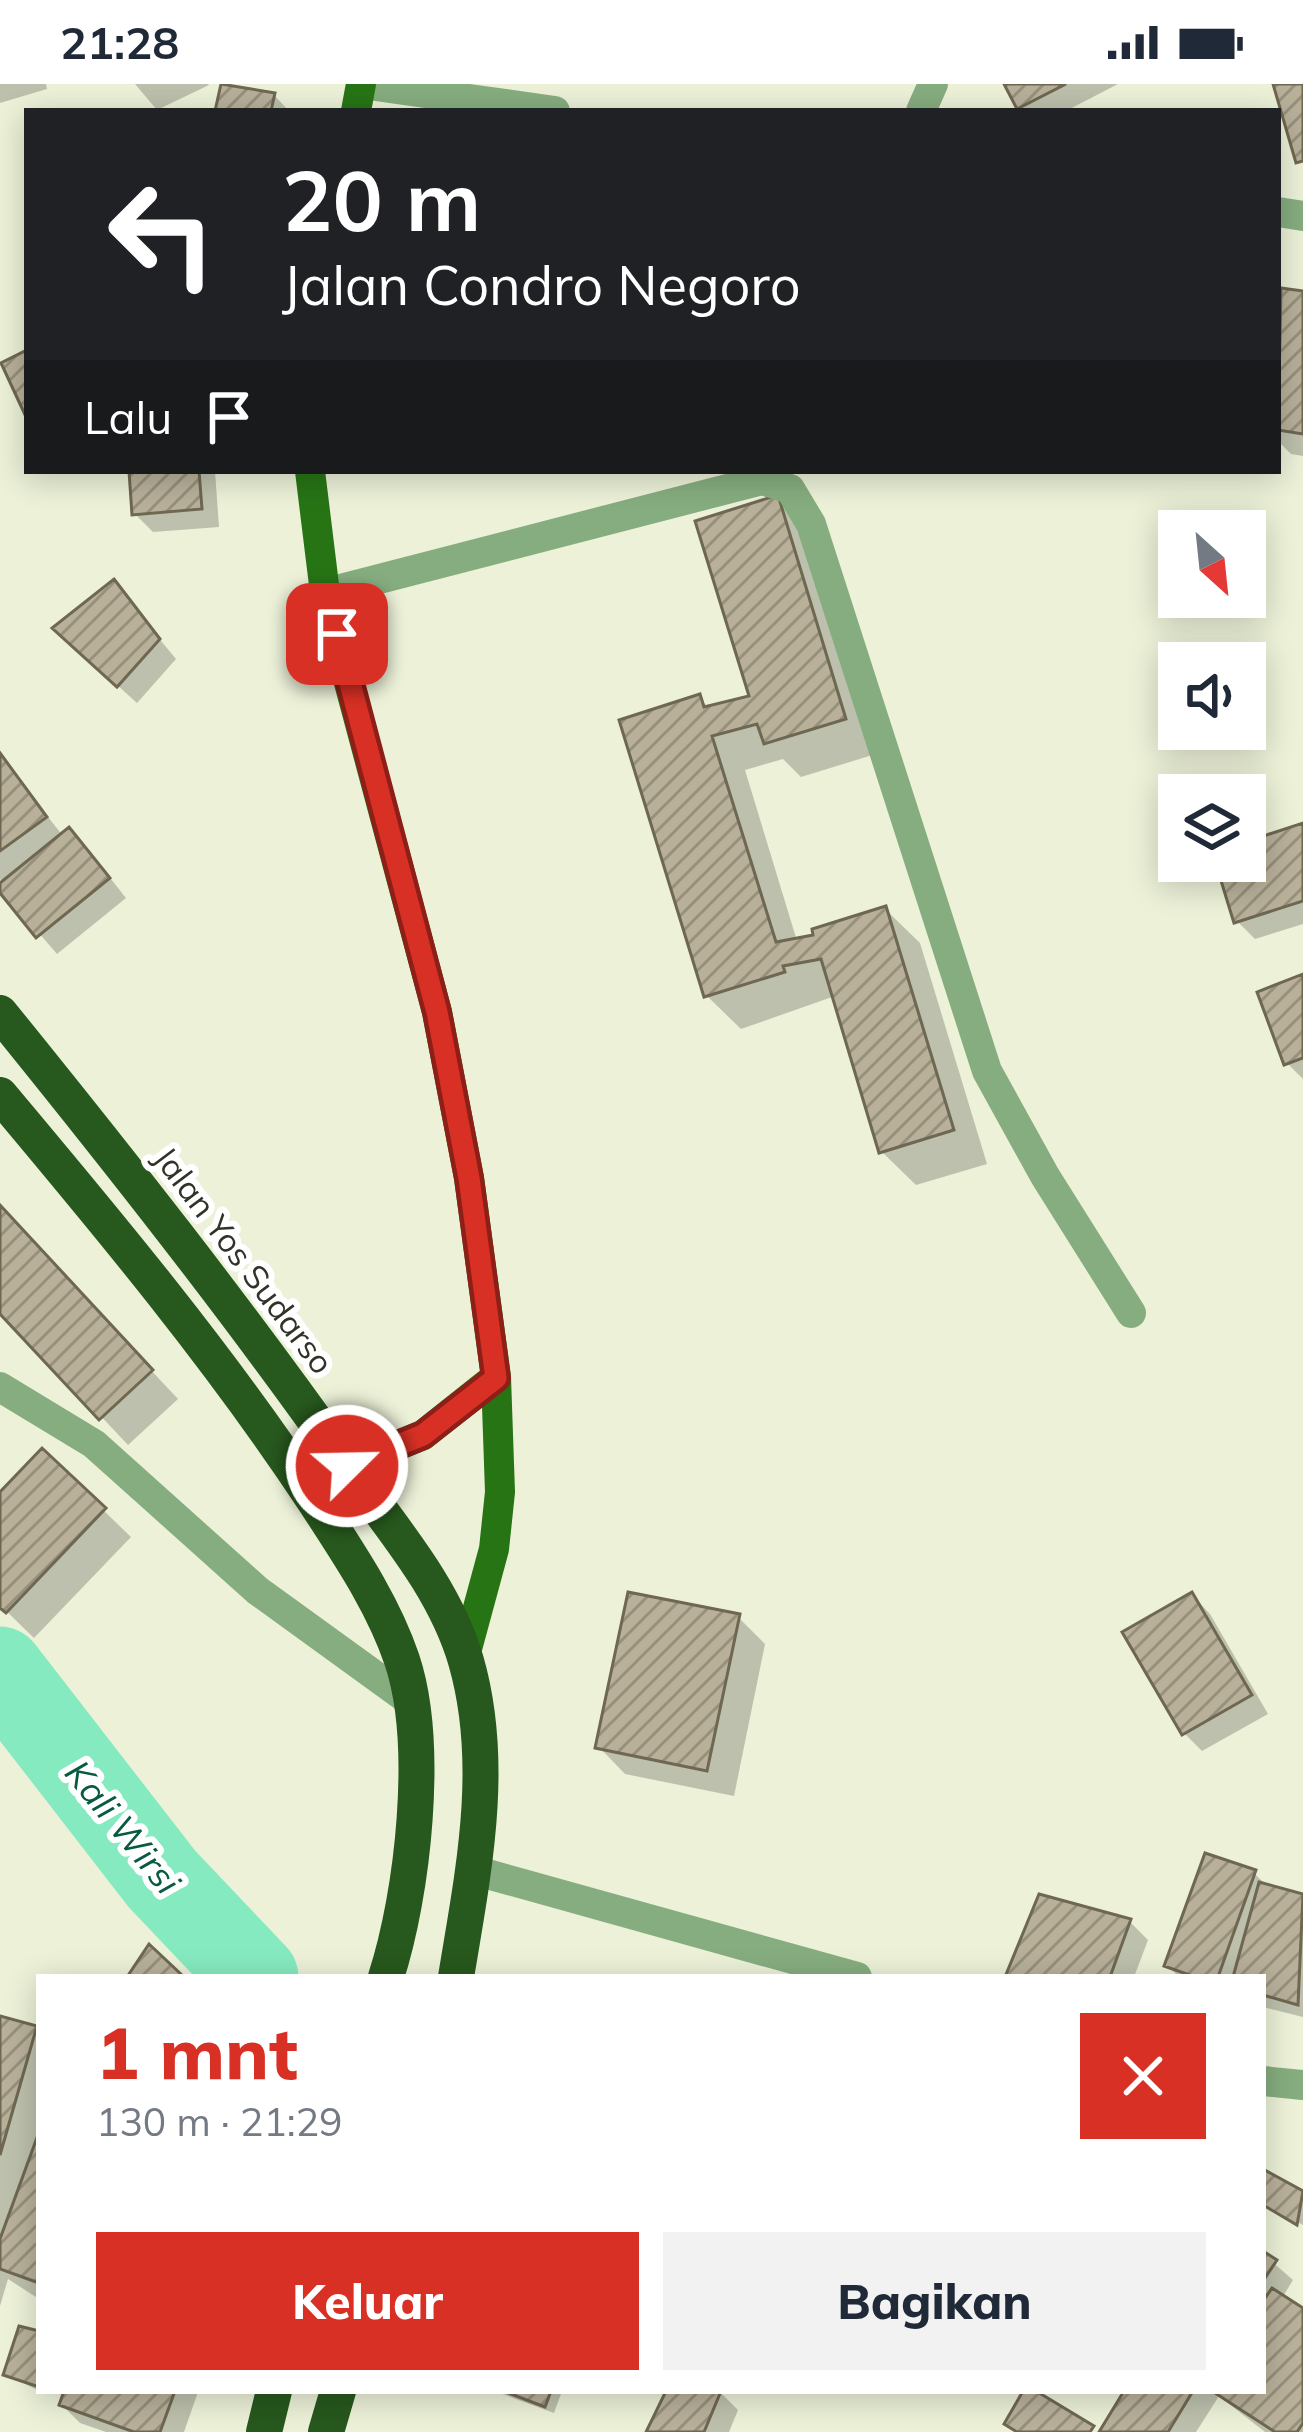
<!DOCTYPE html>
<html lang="id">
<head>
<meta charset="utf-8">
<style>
	:root { --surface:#fff; --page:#f2f2f3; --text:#1f2937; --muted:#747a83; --accent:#d93025 }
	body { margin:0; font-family:Mulish,sans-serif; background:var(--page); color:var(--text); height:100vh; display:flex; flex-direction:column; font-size:45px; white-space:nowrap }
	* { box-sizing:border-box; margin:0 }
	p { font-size:39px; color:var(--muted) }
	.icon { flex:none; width:66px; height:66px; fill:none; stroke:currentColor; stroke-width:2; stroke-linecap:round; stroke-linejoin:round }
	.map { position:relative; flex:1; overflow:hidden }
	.details { position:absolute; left:36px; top:1890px; width:1230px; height:420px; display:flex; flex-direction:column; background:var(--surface); border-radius:0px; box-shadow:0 6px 30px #0003 }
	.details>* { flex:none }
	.hud { position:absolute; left:24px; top:24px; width:1257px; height:366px; border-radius:0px; box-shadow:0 6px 30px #0003; background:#202124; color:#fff; overflow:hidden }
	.needle { width:78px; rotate:153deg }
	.fabs { position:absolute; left:1158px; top:426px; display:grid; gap:24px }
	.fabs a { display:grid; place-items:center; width:108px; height:108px; border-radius:0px; background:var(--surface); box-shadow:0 6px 30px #0003; font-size:60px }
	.pin { position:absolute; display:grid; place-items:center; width:102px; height:102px; color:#fff; margin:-51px; border-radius:24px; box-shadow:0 6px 18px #0006 }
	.me { position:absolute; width:132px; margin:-66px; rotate:67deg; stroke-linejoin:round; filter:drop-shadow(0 0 9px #0008) }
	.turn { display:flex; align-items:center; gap:42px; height:252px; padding:0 60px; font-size:54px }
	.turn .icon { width:156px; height:156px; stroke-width:2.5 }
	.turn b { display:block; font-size:84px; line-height:102px }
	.then { display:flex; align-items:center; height:114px; padding:0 60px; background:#0003; gap:24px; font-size:45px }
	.round { display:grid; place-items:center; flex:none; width:126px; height:126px; border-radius:0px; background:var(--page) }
	.headline { display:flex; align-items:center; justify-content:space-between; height:204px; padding:0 60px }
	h1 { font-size:72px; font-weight:800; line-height:90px; color:var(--accent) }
	.primary-button { display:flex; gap:24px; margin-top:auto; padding:24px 60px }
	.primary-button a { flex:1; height:138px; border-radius:0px; background:var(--accent); color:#fff; font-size:48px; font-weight:800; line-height:138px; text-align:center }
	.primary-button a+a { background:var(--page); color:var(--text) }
	.status { display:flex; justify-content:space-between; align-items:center; height:84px; padding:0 60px; background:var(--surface); direction:ltr }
	.status svg { height:33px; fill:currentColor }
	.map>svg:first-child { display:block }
	.shadow { fill:#0003 }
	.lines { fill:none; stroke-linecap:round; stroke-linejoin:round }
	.river { stroke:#86eac0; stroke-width:87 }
	.building { fill:url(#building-hatch); stroke:#6e6751; stroke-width:3 }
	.minor { stroke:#86ad7f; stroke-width:30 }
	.major { stroke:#277415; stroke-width:30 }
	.highway { stroke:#27581d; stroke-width:36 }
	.route-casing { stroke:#8d1f18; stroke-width:30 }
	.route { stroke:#d93025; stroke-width:21 }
	.labels { text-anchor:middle; stroke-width:12; stroke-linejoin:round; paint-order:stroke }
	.street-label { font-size:33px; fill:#313329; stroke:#fff }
	.water-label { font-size:36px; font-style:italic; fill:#065b40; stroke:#fff }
</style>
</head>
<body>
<div class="status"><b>21:28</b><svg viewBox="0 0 49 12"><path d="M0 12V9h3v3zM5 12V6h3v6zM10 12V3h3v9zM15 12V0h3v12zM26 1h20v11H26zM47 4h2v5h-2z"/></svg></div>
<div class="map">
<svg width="1303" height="2348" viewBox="0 0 1303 2348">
	<defs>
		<pattern id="building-hatch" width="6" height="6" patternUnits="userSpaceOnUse" patternTransform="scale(3)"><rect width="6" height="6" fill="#b8b099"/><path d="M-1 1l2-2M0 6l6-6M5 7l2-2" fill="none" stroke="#96907d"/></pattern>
	</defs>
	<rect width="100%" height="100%" fill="#ecf1d8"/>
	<path class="shadow" d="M 0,0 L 46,0 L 47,5 L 0,19 Z
		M 135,0 L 208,0 L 209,1 L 157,26 Z
		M 1008,0 L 1118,0 L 1066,27 L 1023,27 Z
		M 274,11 L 289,27 L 218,27 Z
		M 1284,207 L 1303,210 L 1303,372 L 1291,370 L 1278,357 L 1278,240 Z
		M 132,387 L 215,387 L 219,443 L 153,448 L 135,430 Z
		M 777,414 L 811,448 L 879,669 L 801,693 L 783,675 L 745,686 L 797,857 L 885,825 L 920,859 L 987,1080 L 916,1101 L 881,1067 L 835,912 L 741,945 L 706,911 L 699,614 L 710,625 L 753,614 Z
		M 113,499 L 176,575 L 137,619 L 74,562 Z
		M 0,672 L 63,752 L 87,765 L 126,814 L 57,870 L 0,804 L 5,800 L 0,795 Z
		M 1303,743 L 1303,840 L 1255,855 L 1237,837 L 1218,777 L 1245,777 L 1245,761 Z
		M 1303,893 L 1303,995 L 1287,979 Z
		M 0,1125 L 178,1315 L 128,1361 L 0,1225 Z
		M 43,1368 L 131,1453 L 34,1554 L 0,1521 L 0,1413 Z
		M 1192,1511 L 1210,1530 L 1268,1630 L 1202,1667 L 1184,1649 Z
		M 738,1533 L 765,1560 L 734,1712 L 625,1690 L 599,1663 Z
		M 1254,1789 L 1269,1804 L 1303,1813 L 1303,1933 L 1263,1923 L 1263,1893 L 1179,1893 L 1167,1881 Z
		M 1130,1838 L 1148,1856 L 1134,1893 L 1008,1893 Z
		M 0,1935 L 39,1948 L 39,2215 L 8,2195 L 0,2222 Z
		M 1263,2089 L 1303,2110 L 1303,2141 L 1263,2118 Z
		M 1263,2170 L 1293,2196 L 1282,2214 L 1303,2227 L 1303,2348 L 1265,2348 L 1219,2312 L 1196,2348 L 1102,2348 L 1128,2307 L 1263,2307 Z
		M 39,2250 L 39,2307 L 6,2290 Z
		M 67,2307 L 197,2307 L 198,2308 L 184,2348 L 106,2348 L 80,2339 L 62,2321 Z
		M 494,2307 L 562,2307 L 554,2329 Z
		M 670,2307 L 720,2308 L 738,2326 L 729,2348 L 649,2348 Z"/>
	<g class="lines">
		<path class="river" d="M 0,1586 L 162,1795 L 255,1893"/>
	</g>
	<path class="building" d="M 221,0 L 275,9 L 271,27 L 215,27 Z
		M 1004,0 L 1066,0 L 1017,25 Z
		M 1273,0 L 1303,0 L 1303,77 L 1296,79 Z
		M 1281,204 L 1303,207 L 1303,350 L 1278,346 Z
		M 27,266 L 27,335 L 1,279 Z
		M 129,387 L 199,387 L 202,425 L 132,431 Z
		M 778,411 L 846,635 L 764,660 L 757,640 L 712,652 L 776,858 L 813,851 L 812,845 L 886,822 L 954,1046 L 879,1069 L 821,875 L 783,882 L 785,888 L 704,913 L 619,636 L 700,610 L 704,623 L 749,612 L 695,437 Z
		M 114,495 L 160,555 L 117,603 L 52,544 Z
		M 0,669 L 47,733 L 0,767 Z
		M 1303,739 L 1303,817 L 1234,839 L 1215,777 L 1245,777 L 1245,758 Z
		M 69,743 L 110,794 L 36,854 L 0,809 L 0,799 Z
		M 1303,890 L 1303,974 L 1284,981 L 1257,908 Z
		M 0,1121 L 153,1286 L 99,1336 L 0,1230 Z
		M 42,1364 L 106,1424 L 6,1529 L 0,1524 L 0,1408 Z
		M 628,1508 L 740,1530 L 707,1687 L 595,1664 Z
		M 1192,1508 L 1252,1611 L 1182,1651 L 1122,1548 Z
		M 1205,1769 L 1256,1786 L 1218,1893 L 1195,1893 L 1164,1882 Z
		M 1259,1798 L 1303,1810 L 1298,1921 L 1263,1911 L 1263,1893 L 1233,1893 Z
		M 1039,1810 L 1131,1835 L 1110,1893 L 1005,1893 Z
		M 149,1860 L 184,1893 L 127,1893 Z
		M 0,1932 L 37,1942 L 0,2071 Z
		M 39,2048 L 39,2199 L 0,2185 L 0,2155 Z
		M 1263,2085 L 1303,2107 L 1297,2141 L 1263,2121 Z
		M 1263,2167 L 1277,2176 L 1263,2197 Z
		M 1272,2204 L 1303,2224 L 1303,2339 L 1297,2348 L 1275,2348 L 1212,2307 L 1263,2307 L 1263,2217 Z
		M 19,2242 L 39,2247 L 39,2303 L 3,2291 Z
		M 64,2307 L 175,2307 L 160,2348 L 134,2348 L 59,2321 Z
		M 503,2307 L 551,2307 L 545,2323 Z
		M 666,2307 L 721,2307 L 704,2348 L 646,2348 Z
		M 1023,2307 L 1036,2307 L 1094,2342 L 1090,2348 L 1017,2348 L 1004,2340 Z
		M 1124,2307 L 1193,2307 L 1168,2348 L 1099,2348 Z"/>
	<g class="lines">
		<path class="minor" d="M 361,0 L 555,27
			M 921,27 L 933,0
			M 1278,128 L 1303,132
			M 325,509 L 762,396 L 790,405 L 811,440 L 987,987 L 1045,1092 L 1131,1229
			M 0,1303 L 94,1360 L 258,1507 L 410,1617
			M 473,1786 L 857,1893
			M 1263,1997 L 1303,2001"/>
		<path class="major" d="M 356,27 L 361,0
			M 310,387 L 325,509 L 437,928 L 469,1094 L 496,1293 L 500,1408 L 494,1465 L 465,1572
			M 347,1382 L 423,1351 L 496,1293"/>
		<path class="highway" d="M 0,929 C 119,1076 235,1223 344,1377 C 388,1440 444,1501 466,1577 C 496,1681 473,1790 456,1893
			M 0,1011 C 110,1142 220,1274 314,1416 C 347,1467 383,1519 402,1576 C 430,1660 413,1810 386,1893
			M 264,2348 L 274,2307
			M 326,2348 L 338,2307"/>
	</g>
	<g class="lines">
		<g class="route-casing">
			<path id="route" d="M 337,550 L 437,928 L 469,1094 L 496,1294 L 423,1351 L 347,1382"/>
		</g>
		<use href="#route" class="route"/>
	</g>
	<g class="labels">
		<g class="street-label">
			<text transform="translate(244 1176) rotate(53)" y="12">Jalan Yos Sudarso</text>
		</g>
		<g class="water-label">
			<text transform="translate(123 1743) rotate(51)" y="13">Kali Wirsi</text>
		</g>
	</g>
</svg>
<div class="fabs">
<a><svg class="needle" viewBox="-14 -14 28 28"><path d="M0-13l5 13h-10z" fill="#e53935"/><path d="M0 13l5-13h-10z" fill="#747a83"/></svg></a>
<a><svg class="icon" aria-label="sound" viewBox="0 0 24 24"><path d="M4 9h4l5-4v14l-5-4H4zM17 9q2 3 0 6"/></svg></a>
<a><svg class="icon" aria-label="layers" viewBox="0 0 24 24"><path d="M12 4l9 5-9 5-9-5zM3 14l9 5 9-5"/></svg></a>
</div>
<div class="pin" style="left:337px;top:550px;background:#d93025"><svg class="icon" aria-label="arrive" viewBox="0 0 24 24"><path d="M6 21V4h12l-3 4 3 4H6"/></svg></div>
<svg class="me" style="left:347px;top:1382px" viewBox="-20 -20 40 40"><circle r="17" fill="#d93025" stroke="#fff" stroke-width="3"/><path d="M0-11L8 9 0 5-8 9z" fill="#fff"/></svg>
<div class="hud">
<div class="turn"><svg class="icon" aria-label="left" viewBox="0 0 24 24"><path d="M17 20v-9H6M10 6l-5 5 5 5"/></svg><div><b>20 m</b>Jalan Condro Negoro</div></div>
<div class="then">Lalu<svg class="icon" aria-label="arrive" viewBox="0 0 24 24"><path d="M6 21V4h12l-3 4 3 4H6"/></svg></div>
</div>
<section class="details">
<div class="headline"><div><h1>1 mnt</h1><p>130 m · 21:29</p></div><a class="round" style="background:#d93025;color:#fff"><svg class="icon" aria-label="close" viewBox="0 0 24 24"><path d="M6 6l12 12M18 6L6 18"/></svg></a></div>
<div class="primary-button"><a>Keluar</a><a>Bagikan</a></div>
</section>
</div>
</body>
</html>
